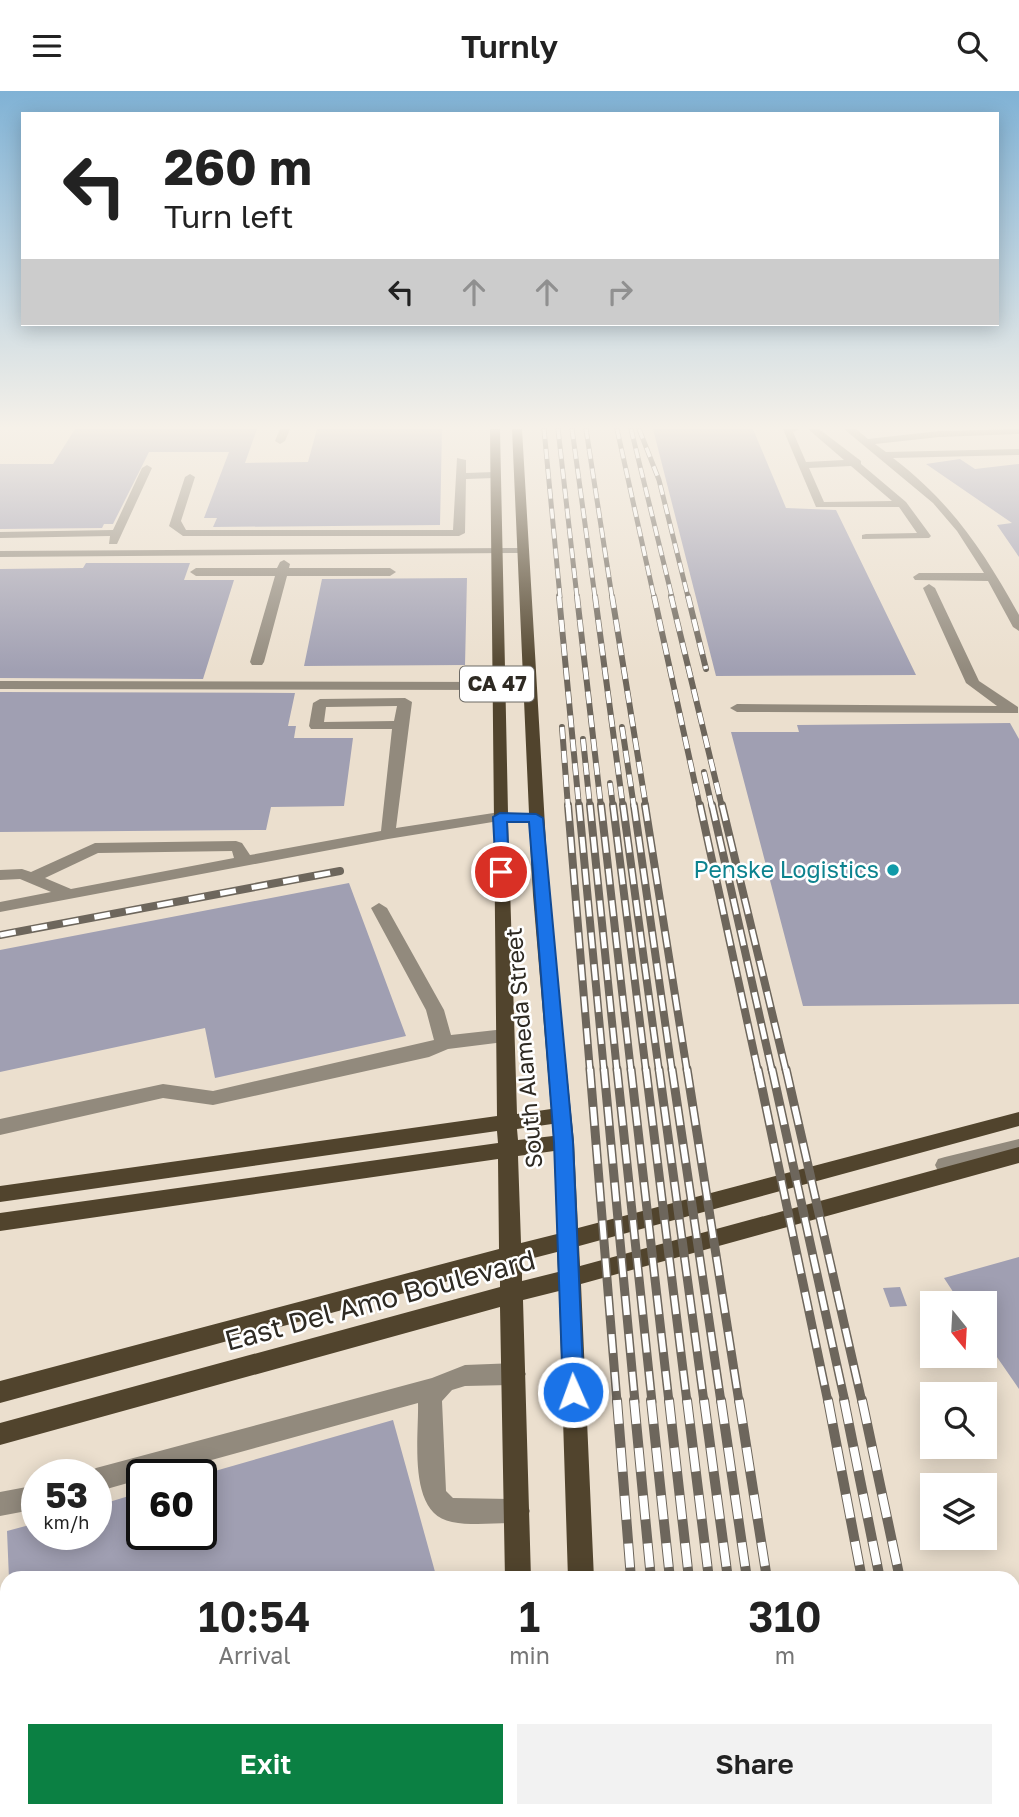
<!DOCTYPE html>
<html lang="en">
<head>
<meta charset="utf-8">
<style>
	:root { --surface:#fff; --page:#f2f2f2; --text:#222; --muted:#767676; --accent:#0b8043 }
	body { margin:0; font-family:"Golos Text",sans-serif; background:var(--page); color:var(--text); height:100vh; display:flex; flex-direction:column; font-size:26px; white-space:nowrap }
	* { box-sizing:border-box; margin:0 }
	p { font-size:23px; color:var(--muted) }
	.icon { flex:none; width:38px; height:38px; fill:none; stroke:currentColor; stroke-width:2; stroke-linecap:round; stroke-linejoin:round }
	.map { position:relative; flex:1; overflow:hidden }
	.details { position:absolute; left:0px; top:1480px; width:1020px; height:247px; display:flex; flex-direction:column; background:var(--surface); border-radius:21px 21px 0 0; box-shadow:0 4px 18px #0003 }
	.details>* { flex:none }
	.guide { position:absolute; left:21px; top:21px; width:978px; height:214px; border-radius:0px; box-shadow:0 4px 18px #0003; background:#fff; color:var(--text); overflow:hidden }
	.needle { width:46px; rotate:162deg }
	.tools { position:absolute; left:920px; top:1200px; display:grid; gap:14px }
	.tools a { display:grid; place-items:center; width:77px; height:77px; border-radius:0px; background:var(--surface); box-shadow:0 4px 18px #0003; font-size:35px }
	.speed { position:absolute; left:21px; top:1368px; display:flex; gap:14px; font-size:35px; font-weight:700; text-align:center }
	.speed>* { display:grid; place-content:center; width:91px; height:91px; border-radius:50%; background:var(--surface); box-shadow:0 4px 18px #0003; line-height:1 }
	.speed small { font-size:18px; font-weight:400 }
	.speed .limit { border:4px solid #111; border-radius:10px; background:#fff; color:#111 }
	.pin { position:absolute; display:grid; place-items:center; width:60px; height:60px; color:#fff; margin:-30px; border:4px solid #fff; border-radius:50%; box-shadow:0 2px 7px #0007 }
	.me { position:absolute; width:77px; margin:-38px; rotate:358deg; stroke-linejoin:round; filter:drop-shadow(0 0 5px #0008) }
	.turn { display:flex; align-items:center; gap:24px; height:147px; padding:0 28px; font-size:32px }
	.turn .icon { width:91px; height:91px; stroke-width:2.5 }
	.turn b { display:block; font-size:49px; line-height:60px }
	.lanes { display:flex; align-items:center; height:66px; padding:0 28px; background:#0003; justify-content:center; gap:35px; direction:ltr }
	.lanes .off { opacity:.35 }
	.eta { display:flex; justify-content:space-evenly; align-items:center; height:119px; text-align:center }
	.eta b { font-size:42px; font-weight:600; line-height:49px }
	.cta { display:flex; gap:14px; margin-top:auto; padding:14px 28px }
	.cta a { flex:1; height:80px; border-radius:0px; background:var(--accent); color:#fff; font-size:28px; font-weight:600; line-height:80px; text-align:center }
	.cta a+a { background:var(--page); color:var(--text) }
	header { display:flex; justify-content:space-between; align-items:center; height:91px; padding:0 28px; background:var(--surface); font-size:32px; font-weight:600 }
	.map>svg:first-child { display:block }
	.building { fill:#a09fb2 }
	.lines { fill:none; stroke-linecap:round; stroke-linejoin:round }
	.minor { fill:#928a7d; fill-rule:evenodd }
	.major { fill:#51442d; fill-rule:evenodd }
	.rail-far4-casing { stroke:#6d665c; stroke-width:5 }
	.rail-far3-casing { stroke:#6d665c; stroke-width:6 }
	.rail-far2-casing { stroke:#6d665c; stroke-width:8 }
	.rail-far1-casing { stroke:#6d665c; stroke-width:9 }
	.rail-casing { stroke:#6d665c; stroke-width:10 }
	.rail-far4 { stroke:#fff; stroke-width:3.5; stroke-dasharray:10; stroke-linecap:butt }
	.rail-far3 { stroke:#fff; stroke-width:4.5; stroke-dasharray:12; stroke-linecap:butt }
	.rail-far2 { stroke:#fff; stroke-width:5; stroke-dasharray:16; stroke-linecap:butt }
	.rail-far1 { stroke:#fff; stroke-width:6; stroke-dasharray:19; stroke-linecap:butt }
	.rail { stroke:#fff; stroke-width:8; stroke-dasharray:24; stroke-linecap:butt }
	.route { fill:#1a73e8; stroke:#114b97; stroke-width:2 }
	.culture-dot { fill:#0f9aa8; stroke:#fff; stroke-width:2.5 }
	.labels { text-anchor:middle; stroke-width:5; stroke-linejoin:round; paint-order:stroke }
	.shield { fill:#fff; stroke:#6d6a65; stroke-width:2 }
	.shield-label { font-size:21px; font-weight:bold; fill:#2e2a23 }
	.culture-label { font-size:23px; fill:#0d838f; stroke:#fff; text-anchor:end }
	.street-label { font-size:23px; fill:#2e2a23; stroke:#fff }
	.near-street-label { font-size:28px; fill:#2e2a23; stroke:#fff }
</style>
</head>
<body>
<header><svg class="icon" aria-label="menu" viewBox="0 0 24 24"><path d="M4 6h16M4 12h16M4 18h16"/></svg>Turnly<svg class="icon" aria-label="search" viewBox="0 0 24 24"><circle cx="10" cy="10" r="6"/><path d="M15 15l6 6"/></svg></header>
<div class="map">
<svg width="1019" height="1726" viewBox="0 0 1019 1726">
	<rect width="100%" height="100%" fill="#ebdfce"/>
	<path class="building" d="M 75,338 L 257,338 L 245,372 L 308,371 L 317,338 L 442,338 L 440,434 L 213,436 L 217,427 L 204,427 L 229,361 L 149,361 L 113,433 L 104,433 L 102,437 L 0,438 L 0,373 L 53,373 Z
		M 653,338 L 753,338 L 786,417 L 836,419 L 916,584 L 716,585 Z
		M 960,368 L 975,378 L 1019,373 L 1019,466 L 997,434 L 1012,432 L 926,373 Z
		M 86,472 L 190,472 L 184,489 L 234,489 L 203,588 L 0,587 L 0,478 L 83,477 Z
		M 467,487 L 465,574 L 304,575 L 322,488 Z
		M 0,601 L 295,602 L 288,635 L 296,635 L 294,647 L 353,647 L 344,715 L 271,716 L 266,739 L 0,741 Z
		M 1010,632 L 1019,648 L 1019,913 L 803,915 L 731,641 L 799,641 L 797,634 Z
		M 349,792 L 406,945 L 215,987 L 205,937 L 0,981 L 0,859 Z
		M 1019,1166 L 1019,1298 L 990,1256 L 985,1258 L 985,1213 L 961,1213 L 944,1187 Z
		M 900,1196 L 907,1215 L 890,1216 L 883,1197 Z
		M 393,1329 L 437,1488 L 9,1488 L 7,1440 L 37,1432 L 37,1444 L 96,1444 L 96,1415 L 142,1401 L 142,1444 L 201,1444 L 201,1384 Z"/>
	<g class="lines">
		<path class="minor" d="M 280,338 L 290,338 L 285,350 L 280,353 L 275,350 Z
			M 783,338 L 800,338 L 793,341 L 806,371 L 844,369 L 808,338 L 819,338 L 861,370 L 861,373 L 906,411 L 931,445 L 929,447 L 862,448 L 862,444 L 866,443 L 917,442 L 899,416 L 816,416 ZM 851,375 L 892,410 L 824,411 L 809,377 Z
			M 844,338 L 856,338 L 868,348 L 939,340 L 1019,338 L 1019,343 L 939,346 L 875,353 L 886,361 L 1019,358 L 1019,364 L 893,367 C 952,412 984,461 1019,524 L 1019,540 L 1013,536 L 988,490 L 915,489 L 913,486 L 919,482 L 984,482 L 957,440 L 933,412 Z
			M 457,367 L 466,369 L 466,382 L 494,381 L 499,384 L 494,387 L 466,388 L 465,442 L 459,445 L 183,445 L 169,435 L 185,386 L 190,383 L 195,386 L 181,430 L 186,439 L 453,439 Z
			M 147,374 L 152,377 L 117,453 L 109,453 L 110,445 L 0,447 L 0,441 L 113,439 L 142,377 Z
			M 527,457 L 527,461 L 523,462 L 0,466 L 0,460 Z
			M 284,469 L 290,473 L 289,477 L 390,477 L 396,481 L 390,485 L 287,485 L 264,571 L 262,574 L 252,574 L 250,571 L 275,485 L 196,485 L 190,481 L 196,477 L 277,477 L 280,471 Z
			M 929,493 L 935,497 L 979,590 L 1018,616 L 1018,622 L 737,621 L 730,617 L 737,613 L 997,615 L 966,592 L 923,497 Z
			M 0,590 L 497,591 L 504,595 L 497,599 L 0,598 Z
			M 405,607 L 412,611 L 396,737 L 500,721 L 505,723 L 508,726 L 505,729 L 388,748 L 0,821 L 0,811 L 51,801 L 20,788 L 0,789 L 0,779 L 22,778 L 31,781 L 95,752 L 236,750 L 242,752 L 250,764 L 381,740 L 392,638 L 311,638 L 309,635 L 313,612 L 320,608 ZM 397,615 L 394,630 L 324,631 L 326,616 ZM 232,760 L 234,767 L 71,798 L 45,787 L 98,762 Z
			M 379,812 L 387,817 L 444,919 L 451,944 L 505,938 L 512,940 L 514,945 L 512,950 L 448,958 L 429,966 L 213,1014 L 163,1007 L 0,1044 L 0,1028 L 163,993 L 213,1000 L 434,949 L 426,919 L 371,817 Z
			M 1019,1048 L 1019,1064 L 945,1082 L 938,1080 L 935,1074 L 938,1068 L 945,1066 Z
			M 514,1272 L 522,1276 L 526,1283 L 522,1290 L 514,1294 L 465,1295 L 452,1299 L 442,1310 L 446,1400 L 453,1407 L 517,1408 L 526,1411 L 530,1420 L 526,1429 L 517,1432 C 496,1432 472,1435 452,1431 C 407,1423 419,1347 418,1312 L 157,1384 L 142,1384 L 142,1388 L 96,1401 L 96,1384 L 85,1384 L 96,1377 L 432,1287 L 465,1274 Z
			M 37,1394 L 37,1418 L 0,1425 L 0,1401 Z
			M 7,1696 L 7,1720 L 18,1720 L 0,1726 L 0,1698 Z
			M 365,1720 L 395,1720 L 396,1726 L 366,1726 Z"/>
		<path class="major" d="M 490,338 L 500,338 L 508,722 L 529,722 L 512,338 L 522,338 L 549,804 L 574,1051 L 578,1137 L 1019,1021 L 1019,1035 L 579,1155 L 580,1175 L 1019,1056 L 1019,1072 L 581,1193 L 594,1488 L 568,1488 L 559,1200 L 523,1209 L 531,1488 L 505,1488 L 500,1216 L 0,1354 L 0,1332 L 500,1196 L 500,1176 L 0,1312 L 0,1290 L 499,1158 L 498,1068 L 0,1140 L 0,1122 L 498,1052 L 497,1040 L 0,1111 L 0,1095 L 497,1025 ZM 508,731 L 529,731 L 533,804 L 551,1018 L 517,1023 ZM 552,1033 L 553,1045 L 518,1049 L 517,1038 ZM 554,1060 L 557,1143 L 521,1152 L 518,1065 ZM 557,1161 L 558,1181 L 522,1190 L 522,1170 Z
			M 508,1720 L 538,1720 L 538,1726 L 508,1726 Z
			M 576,1720 L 606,1720 L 606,1726 L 576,1726 Z"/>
		<g class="rail-far4-casing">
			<path id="rail-far4" d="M 544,338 L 560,506
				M 558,338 L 577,506
				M 572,338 L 595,506
				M 586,338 L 612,506
				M 617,338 L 654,506
				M 631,338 L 672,506
				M 639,338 L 659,389 L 688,506"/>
		</g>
		<g class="rail-far3-casing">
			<path id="rail-far3" d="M 559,505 L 579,716
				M 577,505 L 601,716
				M 595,505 L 623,716
				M 612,505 L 646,716
				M 654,505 L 700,716
				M 671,505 L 722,716
				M 688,505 L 706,578
				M 562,636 L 568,716
				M 622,636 L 634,716
				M 583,648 L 590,716
				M 704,681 L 712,716
				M 610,692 L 613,716"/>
		</g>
		<g class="rail-far2-casing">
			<path id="rail-far2" d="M 568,714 L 590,980
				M 579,714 L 604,980
				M 590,714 L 617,980
				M 601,714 L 631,980
				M 613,714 L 646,980
				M 623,714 L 659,980
				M 634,714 L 672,980
				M 645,714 L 687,980
				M 700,714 L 758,980
				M 712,714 L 772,980
				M 722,714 L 786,980
				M 0,844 L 340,780"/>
		</g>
		<g class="rail-far1-casing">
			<path id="rail-far1" d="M 590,978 L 617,1311
				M 604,978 L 635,1311
				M 617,978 L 652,1311
				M 631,978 L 669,1311
				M 646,978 L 687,1311
				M 659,978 L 704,1311
				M 672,978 L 721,1311
				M 687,978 L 739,1311
				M 758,978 L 828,1311
				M 772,978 L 845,1311
				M 786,978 L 862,1311"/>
		</g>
		<g class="rail-casing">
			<path id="rail" d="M 617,1309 L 631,1488
				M 634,1309 L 651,1488
				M 651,1309 L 670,1488
				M 669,1309 L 689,1488
				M 687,1309 L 709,1488
				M 704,1309 L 728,1488
				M 721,1309 L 747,1488
				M 739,1309 L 767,1488
				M 828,1309 L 862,1488
				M 844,1309 L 880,1488
				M 862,1309 L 900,1488
				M 651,1720 L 651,1726
				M 673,1720 L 673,1726
				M 694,1720 L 695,1726
				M 716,1720 L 717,1726
				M 738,1720 L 739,1726
				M 759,1720 L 760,1726
				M 781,1720 L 782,1726
				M 804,1720 L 805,1726
				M 904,1720 L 905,1726
				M 925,1720 L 926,1726
				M 948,1720 L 949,1726"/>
		</g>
		<use href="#rail-far4" class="rail-far4"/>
		<use href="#rail-far3" class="rail-far3"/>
		<use href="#rail-far2" class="rail-far2"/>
		<use href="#rail-far1" class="rail-far1"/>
		<use href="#rail" class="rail"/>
	</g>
	<linearGradient id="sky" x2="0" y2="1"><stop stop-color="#80b2d5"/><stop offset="0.58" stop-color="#f6f1e9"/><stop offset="1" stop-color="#f6f1e9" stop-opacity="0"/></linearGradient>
	<rect width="1019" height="580" fill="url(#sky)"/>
	<path class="route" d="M 500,722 L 536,723 L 543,727 L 573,1051 L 584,1301 L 581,1308 L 573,1311 L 566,1308 L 563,1301 L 554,1051 L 529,731 L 507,731 L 509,781 L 501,785 L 496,784 L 493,726 Z"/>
	<circle class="culture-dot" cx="893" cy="779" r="7"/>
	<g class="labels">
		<rect class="shield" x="460" y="575.5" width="74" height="35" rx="5"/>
		<g class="shield-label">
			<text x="497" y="600">CA 47</text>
		</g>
		<g class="culture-label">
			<text x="879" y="787">Penske Logistics</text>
		</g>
		<g class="street-label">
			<text transform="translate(524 957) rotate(-95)" y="8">South Alameda Street</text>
		</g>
		<g class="near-street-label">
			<text transform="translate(380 1209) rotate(-15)" y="10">East Del Amo Boulevard</text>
		</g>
	</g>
</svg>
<div class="tools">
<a><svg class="needle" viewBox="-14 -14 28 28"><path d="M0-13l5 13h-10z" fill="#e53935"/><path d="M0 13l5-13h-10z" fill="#767676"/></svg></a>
<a><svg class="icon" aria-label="search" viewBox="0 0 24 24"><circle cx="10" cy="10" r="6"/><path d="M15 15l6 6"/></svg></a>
<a><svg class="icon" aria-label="layers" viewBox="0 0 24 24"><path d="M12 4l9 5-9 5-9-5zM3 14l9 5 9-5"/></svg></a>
</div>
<div class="speed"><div>53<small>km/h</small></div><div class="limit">60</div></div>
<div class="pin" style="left:501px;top:781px;background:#d93025"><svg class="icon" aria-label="arrive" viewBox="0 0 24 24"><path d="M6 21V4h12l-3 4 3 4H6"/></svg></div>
<svg class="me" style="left:573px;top:1301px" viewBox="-20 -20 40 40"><circle r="17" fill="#1a73e8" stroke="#fff" stroke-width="3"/><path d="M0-11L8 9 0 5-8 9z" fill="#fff"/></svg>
<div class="guide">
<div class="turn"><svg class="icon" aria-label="left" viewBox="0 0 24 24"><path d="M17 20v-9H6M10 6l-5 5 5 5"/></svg><div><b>260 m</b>Turn left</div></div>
<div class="lanes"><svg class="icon" aria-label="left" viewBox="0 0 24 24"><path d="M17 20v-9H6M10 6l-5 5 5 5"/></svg><svg class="icon off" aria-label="ahead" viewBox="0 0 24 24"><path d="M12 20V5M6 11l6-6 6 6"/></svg><svg class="icon off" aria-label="ahead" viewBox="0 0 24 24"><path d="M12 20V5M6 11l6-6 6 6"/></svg><svg class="icon off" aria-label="right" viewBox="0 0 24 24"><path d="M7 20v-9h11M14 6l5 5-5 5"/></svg></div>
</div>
<section class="details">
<div class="eta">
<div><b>10:54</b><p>Arrival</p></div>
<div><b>1</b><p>min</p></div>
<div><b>310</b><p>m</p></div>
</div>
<div class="cta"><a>Exit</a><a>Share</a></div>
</section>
</div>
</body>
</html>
